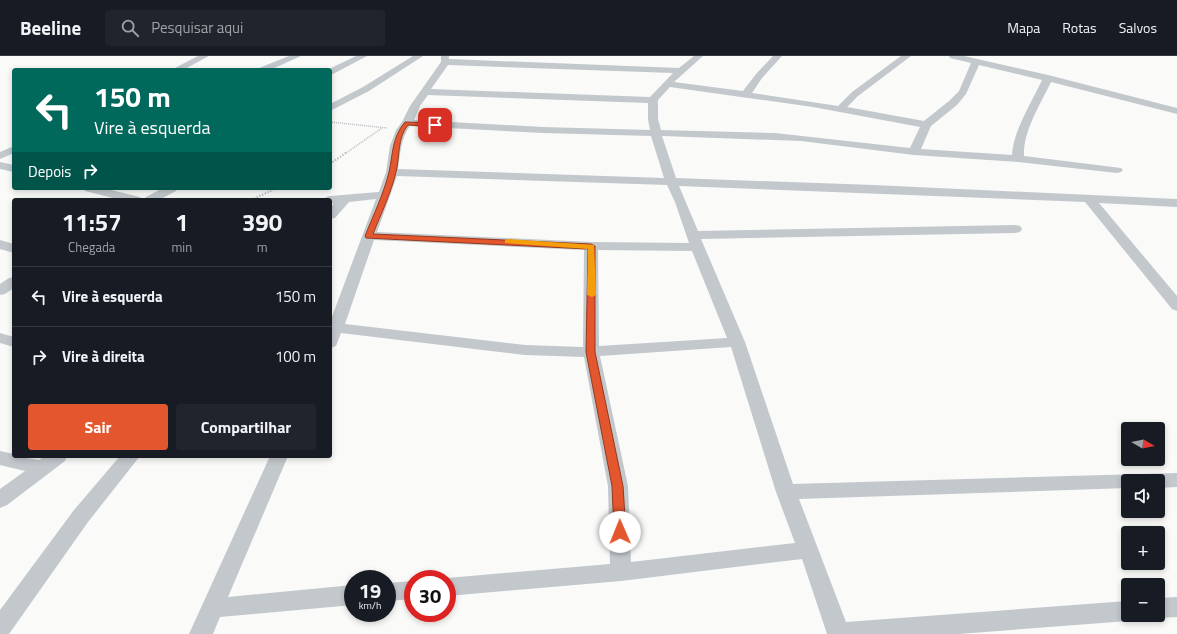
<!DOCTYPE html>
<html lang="pt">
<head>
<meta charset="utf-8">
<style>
	:root { --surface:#171b24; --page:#20242c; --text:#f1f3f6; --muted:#9ea1a6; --line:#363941; --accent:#e4572e }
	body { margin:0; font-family:"Titillium Web",sans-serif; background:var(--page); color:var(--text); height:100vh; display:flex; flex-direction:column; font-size:15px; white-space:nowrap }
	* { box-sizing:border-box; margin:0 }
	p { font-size:13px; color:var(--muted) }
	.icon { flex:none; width:22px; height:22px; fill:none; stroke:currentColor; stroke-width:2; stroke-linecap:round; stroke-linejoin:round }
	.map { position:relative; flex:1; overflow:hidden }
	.sheet { position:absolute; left:12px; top:142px; width:320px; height:260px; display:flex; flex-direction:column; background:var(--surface); border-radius:4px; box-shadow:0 2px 6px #0003 }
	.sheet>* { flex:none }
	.guide { position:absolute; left:12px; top:12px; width:320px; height:122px; border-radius:4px; box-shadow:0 2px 6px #0003; background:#00695c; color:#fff; overflow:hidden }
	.needle { width:26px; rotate:99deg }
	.controls { position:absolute; left:1121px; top:366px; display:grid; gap:8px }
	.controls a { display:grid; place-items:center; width:44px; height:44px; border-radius:4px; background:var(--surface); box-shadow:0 2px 6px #0003; font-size:20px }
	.speed { position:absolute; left:344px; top:514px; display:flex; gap:8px; font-size:20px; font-weight:700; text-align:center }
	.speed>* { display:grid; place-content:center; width:52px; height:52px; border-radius:50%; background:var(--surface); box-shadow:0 2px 6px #0003; line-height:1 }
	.speed small { font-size:10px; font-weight:400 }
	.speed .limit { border:6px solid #d22; background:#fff; color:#111 }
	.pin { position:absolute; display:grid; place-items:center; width:34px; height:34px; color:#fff; margin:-17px; border-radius:8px; box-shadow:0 2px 6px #0006 }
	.me { position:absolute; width:44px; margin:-22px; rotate:359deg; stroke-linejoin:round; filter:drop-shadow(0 0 3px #0008) }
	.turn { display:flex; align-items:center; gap:14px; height:84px; padding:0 16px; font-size:18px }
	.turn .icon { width:52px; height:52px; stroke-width:2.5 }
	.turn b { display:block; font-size:28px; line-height:34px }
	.then { display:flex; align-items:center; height:38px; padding:0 16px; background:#0003; gap:8px; font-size:15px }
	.eta { display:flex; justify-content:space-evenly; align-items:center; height:68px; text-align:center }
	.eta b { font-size:24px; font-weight:700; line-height:28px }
	.button { display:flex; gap:8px; margin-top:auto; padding:8px 16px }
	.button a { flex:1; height:46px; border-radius:4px; background:var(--accent); color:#fff; font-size:16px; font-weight:700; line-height:46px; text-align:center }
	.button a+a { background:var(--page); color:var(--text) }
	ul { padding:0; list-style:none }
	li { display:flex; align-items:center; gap:12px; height:60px; padding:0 16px; border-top:1px solid var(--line) }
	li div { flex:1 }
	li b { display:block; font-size:15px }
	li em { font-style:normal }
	header { display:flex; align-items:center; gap:24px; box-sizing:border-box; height:56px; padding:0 20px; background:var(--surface); border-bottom:1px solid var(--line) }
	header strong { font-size:19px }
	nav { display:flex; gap:22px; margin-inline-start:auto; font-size:14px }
	.search { width:280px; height:36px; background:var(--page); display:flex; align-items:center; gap:10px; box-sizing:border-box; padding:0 14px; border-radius:4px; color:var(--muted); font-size:15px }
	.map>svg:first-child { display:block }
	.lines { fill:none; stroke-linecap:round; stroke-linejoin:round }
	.path-far1 { stroke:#bbbfc2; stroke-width:1.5; stroke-dasharray:1 1; stroke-linecap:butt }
	.path { stroke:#bbbfc2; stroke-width:2; stroke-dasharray:1.5 1.5; stroke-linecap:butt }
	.minor { fill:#c3c8cc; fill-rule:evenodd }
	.route { fill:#e4572e; stroke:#94391e }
	.slow { fill:#f59e0b }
</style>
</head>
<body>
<header>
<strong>Beeline</strong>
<div class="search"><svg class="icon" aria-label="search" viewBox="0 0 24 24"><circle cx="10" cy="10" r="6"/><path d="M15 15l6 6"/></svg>Pesquisar aqui</div>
<nav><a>Mapa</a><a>Rotas</a><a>Salvos</a></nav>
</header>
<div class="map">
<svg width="1177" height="578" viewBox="0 0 1177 578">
	<rect width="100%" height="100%" fill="#fafaf8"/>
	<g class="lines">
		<path class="path-far1" d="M 330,66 L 387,72
			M 346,97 L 382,72"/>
		<path class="path" d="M 330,108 L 347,96
			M 251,144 L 277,132"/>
		<path class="minor" d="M 198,0 L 209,0 L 183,14 L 171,14 Z
			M 289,0 L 301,0 L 270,14 L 257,14 L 259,12 Z
			M 356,0 L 367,0 L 333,18 L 330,19 L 330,14 L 327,14 Z
			M 413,0 L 423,0 L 369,35 L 330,55 L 330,48 L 363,31 Z
			M 441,0 L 449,0 L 449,3 L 679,12 L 694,0 L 703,0 L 674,26 L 743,35 L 756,18 L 773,0 L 782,0 L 762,22 L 752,37 L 838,50 L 852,36 L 901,0 L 911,0 L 858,40 L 847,51 L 924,65 L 949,45 L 959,35 L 971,7 L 950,2 L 949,0 L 964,0 L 1048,19 L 1177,52 L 1177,58 L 1051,26 C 1040,49 1023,75 1024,100 L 1121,112 L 1123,114 L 1121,116 L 1117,117 L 1018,106 L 914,99 L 801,85 L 662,80 L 676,122 L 873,129 L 1177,143 L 1177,151 L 1099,147 L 1177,240 L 1177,255 L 1172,253 L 1085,146 L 679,130 L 698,175 L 1015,169 L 1020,170 L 1022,173 L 1020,176 L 1015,177 L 701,183 L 745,286 L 793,428 L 1177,417 L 1177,431 L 1158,432 L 1158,425 L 1128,425 L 1128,432 L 799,443 L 846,566 L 1128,545 L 1128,559 L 1137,559 L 1136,562 L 1128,565 L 959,578 L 827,578 L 802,503 L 621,525 L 447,540 L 447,523 L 443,523 L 447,522 L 610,508 L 608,430 L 584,301 L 525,299 L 341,277 L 336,290 L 330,292 L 330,266 L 376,143 L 349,146 L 335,162 L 330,163 L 330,152 L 334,147 L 330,148 L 330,144 L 324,144 L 326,141 L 330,140 L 379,136 L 386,116 L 390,90 L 396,74 L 402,66 L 410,50 L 441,6 ZM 448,9 L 673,17 L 650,41 L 431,33 ZM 979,9 L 1042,24 C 1032,46 1013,75 1012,99 L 921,93 L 931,70 L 957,49 L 966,38 ZM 670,31 L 813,51 L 920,71 L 910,92 L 775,77 L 661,74 L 658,63 L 658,44 ZM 428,39 L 648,47 L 648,63 L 650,74 L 543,71 L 414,64 L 420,50 ZM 410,70 L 543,77 L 651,80 L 664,122 L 398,113 C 400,99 401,81 410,70 ZM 397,120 L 667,129 L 675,146 L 689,187 L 591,186 L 377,176 ZM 374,184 L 584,194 L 583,291 L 525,289 L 345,268 ZM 598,194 L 692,195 L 727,282 L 599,290 ZM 731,291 L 776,436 L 795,487 L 631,506 L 628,430 L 600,300 Z
			M 14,90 L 14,97 L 0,103 L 0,96 Z
			M 0,106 L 14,109 L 14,116 L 0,113 Z
			M 83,132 L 103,132 L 140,141 L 142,144 L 121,144 L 85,135 Z
			M 163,132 L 178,132 L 176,135 L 159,144 L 144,144 L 146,141 Z
			M 0,184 L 14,188 L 14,197 L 0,193 Z
			M 14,221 L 14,232 L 5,238 L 0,239 L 0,228 L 9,222 Z
			M 0,277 L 14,281 L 14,291 L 0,287 Z
			M 0,395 L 14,398 L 14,400 L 39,404 L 45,400 L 67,400 L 65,405 L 7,449 L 0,452 L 0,433 L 25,415 L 0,409 Z
			M 120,400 L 140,400 L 88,466 L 9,578 L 0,578 L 0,554 L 74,454 Z
			M 270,400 L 288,400 L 228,541 L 353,529 L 353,549 L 220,561 L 213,578 L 189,578 Z
			M 413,525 L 413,543 L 387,545 L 387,527 Z
			M 1177,541 L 1177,561 L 1158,562 L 1150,559 L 1158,559 L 1158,542 Z"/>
	</g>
	<path class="route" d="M 405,66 L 435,67 L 438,69 L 435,71 L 408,69 C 397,82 400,101 396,116 C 391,137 381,158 373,178 L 591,188 L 595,190 L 595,296 L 623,430 L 626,476 L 624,479 L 620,481 L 616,479 L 614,476 L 612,430 L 586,296 L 588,193 L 366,182 L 365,180 C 373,160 384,137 389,116 C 393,98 392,81 405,66 Z"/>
	<path class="slow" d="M 508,183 L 594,189 L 596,239 L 592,241 L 587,239 L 588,193 L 505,187 L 505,184 Z"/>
</svg>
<div class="controls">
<a><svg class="needle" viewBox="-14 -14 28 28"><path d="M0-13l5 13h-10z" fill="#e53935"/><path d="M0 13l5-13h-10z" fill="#9ea1a6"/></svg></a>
<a><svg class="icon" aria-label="sound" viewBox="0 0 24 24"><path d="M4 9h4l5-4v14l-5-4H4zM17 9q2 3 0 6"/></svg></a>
<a>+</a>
<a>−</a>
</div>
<div class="speed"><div>19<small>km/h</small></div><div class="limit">30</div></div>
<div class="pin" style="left:435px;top:69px;background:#d93025"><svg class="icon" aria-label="arrive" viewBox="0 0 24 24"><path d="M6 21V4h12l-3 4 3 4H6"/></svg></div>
<svg class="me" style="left:620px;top:476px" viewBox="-20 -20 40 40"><circle r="19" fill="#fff"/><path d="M0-13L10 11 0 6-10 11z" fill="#e4572e"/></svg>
<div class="guide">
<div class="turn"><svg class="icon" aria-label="left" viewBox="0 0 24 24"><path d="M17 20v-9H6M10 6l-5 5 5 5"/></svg><div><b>150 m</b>Vire à esquerda</div></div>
<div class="then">Depois<svg class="icon" aria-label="right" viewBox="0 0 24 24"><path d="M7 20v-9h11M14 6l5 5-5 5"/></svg></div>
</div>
<section class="sheet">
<div class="eta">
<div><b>11:57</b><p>Chegada</p></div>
<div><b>1</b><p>min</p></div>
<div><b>390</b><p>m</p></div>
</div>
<ul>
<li><svg class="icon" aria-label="left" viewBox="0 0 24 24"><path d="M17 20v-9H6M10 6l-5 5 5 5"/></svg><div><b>Vire à esquerda</b></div><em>150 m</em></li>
<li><svg class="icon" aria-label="right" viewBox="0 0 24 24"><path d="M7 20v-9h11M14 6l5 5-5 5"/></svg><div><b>Vire à direita</b></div><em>100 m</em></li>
</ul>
<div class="button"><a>Sair</a><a>Compartilhar</a></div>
</section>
</div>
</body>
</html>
